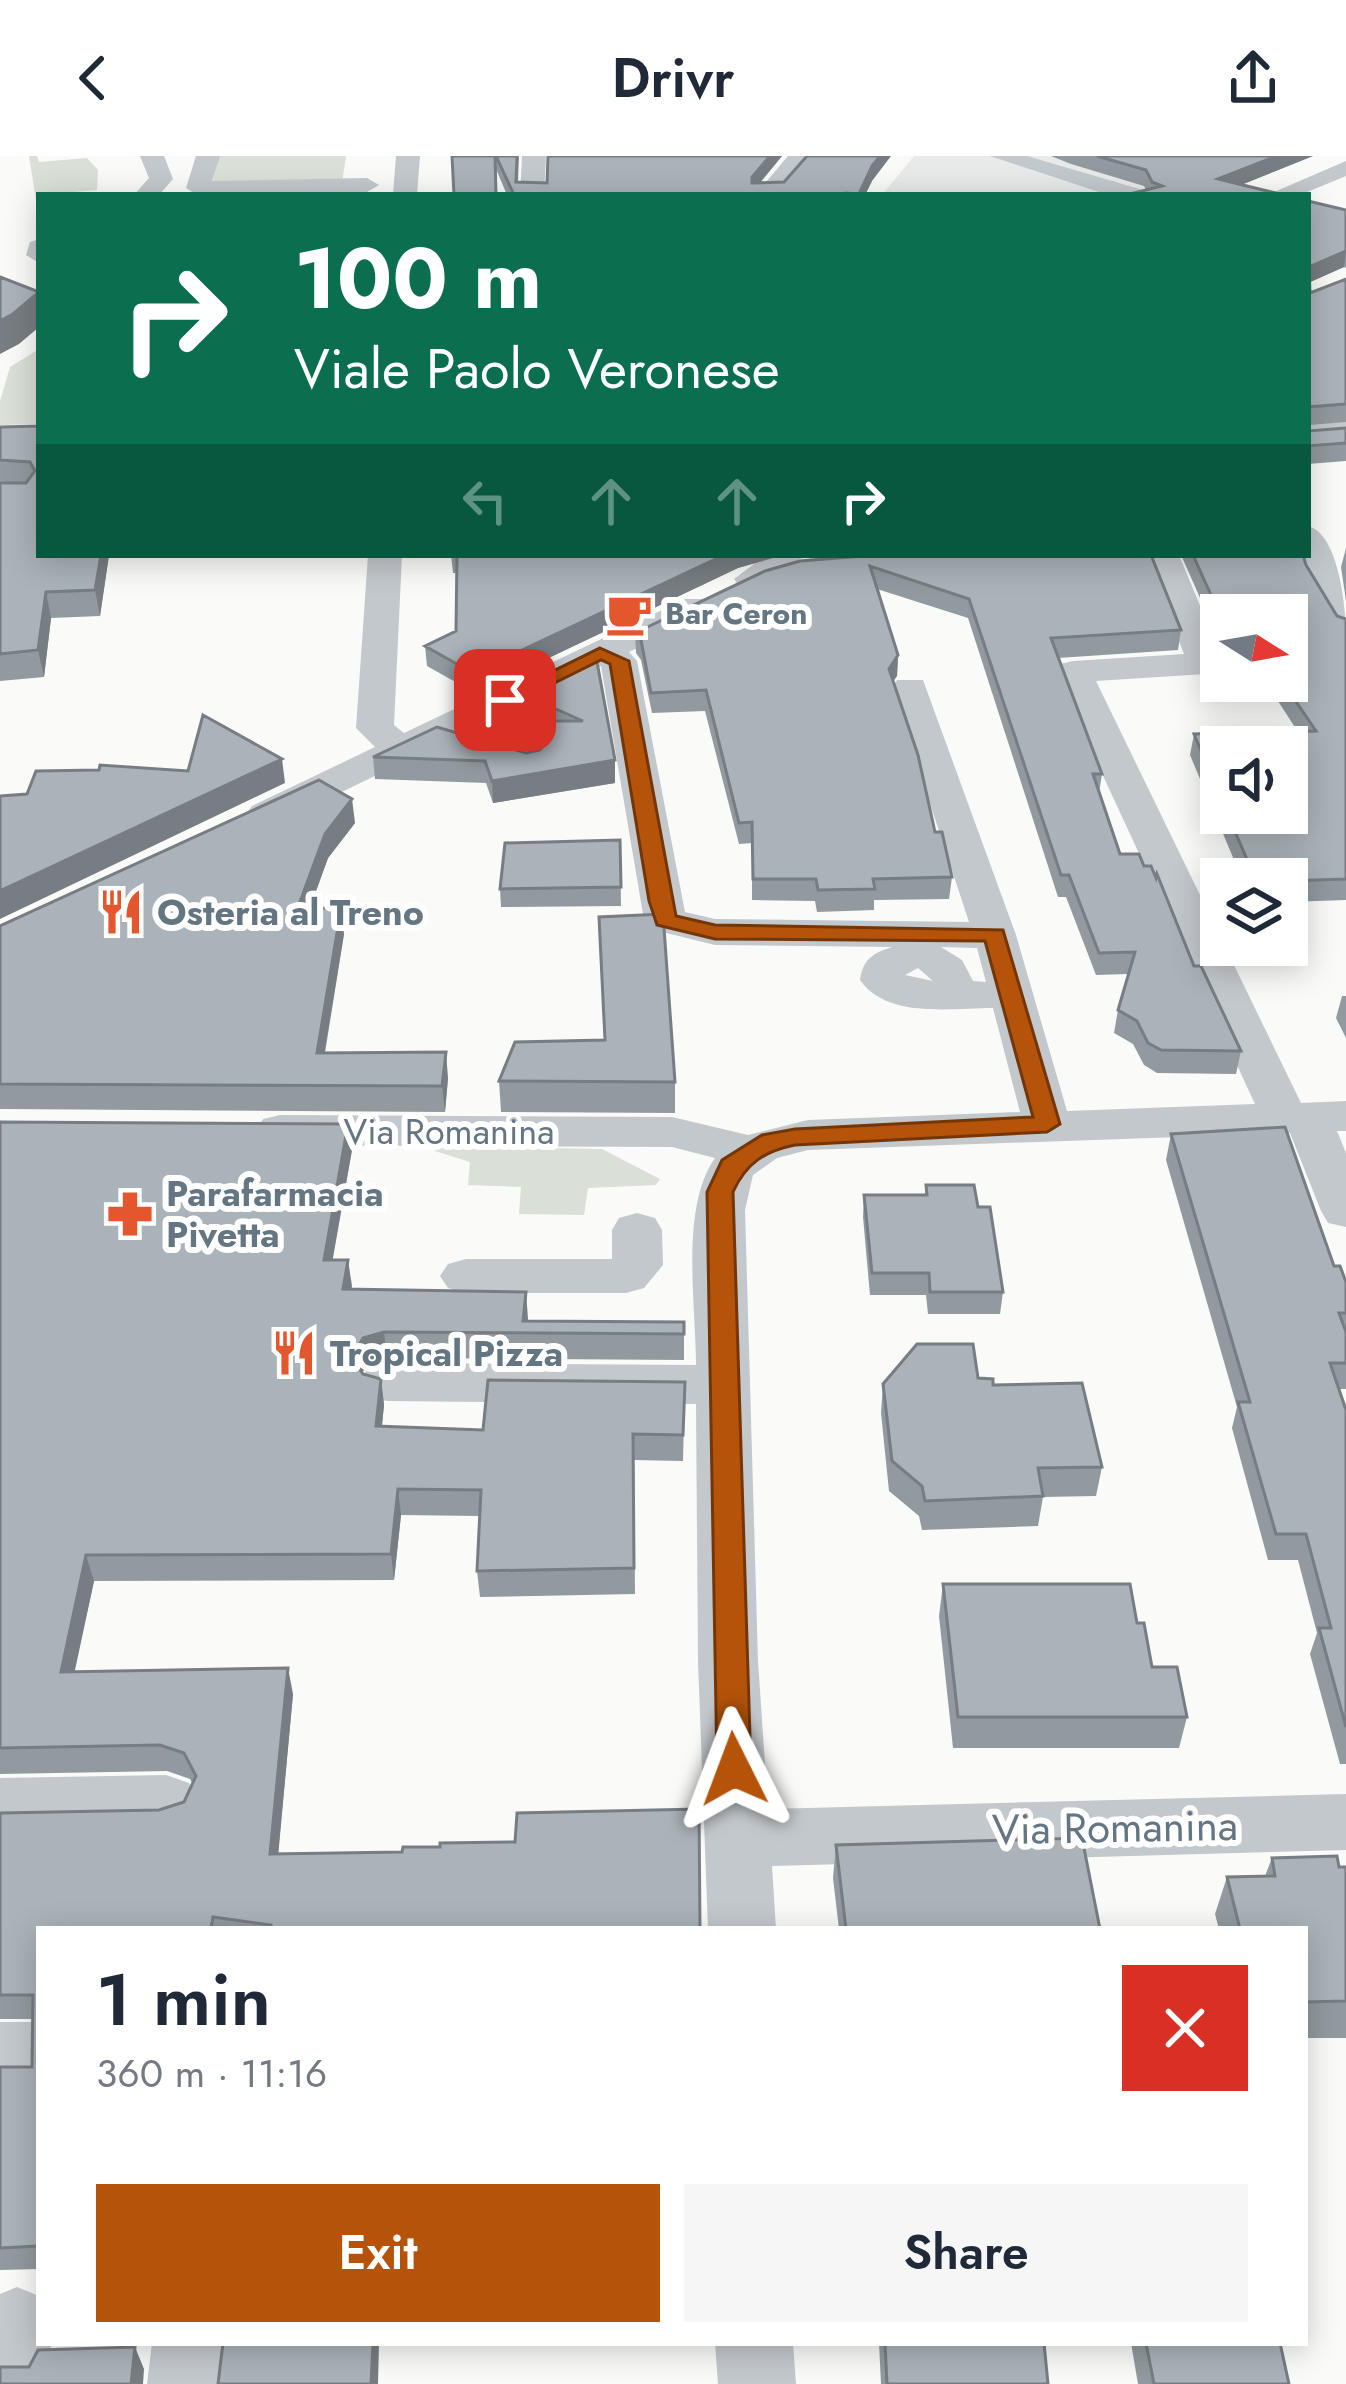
<!DOCTYPE html>
<html lang="en">
<head>
<meta charset="utf-8">
<style>
	:root { --surface:#fff; --page:#f6f6f7; --text:#1f2937; --muted:#747a83; --accent:#b45309 }
	body { margin:0; font-family:Jost,sans-serif; background:var(--page); color:var(--text); height:100vh; display:flex; flex-direction:column; font-size:45px; white-space:nowrap }
	* { box-sizing:border-box; margin:0 }
	p { font-size:39px; color:var(--muted) }
	.icon { flex:none; width:66px; height:66px; fill:none; stroke:currentColor; stroke-width:2; stroke-linecap:round; stroke-linejoin:round }
	.map { position:relative; flex:1; overflow:hidden }
	.panel { position:absolute; left:36px; top:1770px; width:1272px; height:420px; display:flex; flex-direction:column; background:var(--surface); border-radius:0px; box-shadow:0 6px 30px #0003 }
	.panel>* { flex:none }
	.guide { position:absolute; left:36px; top:36px; width:1275px; height:366px; border-radius:0px; box-shadow:0 6px 30px #0003; background:#0b6e4f; color:#fff; overflow:hidden }
	.needle { width:78px; rotate:101deg }
	.buttons { position:absolute; left:1200px; top:438px; display:grid; gap:24px }
	.buttons a { display:grid; place-items:center; width:108px; height:108px; border-radius:0px; background:var(--surface); box-shadow:0 6px 30px #0003; font-size:60px }
	.pin { position:absolute; display:grid; place-items:center; width:102px; height:102px; color:#fff; margin:-51px; border-radius:24px; box-shadow:0 6px 18px #0006 }
	.me { position:absolute; width:132px; margin:-66px; rotate:357deg; stroke-linejoin:round; filter:drop-shadow(0 0 9px #0008) }
	.turn { display:flex; align-items:center; gap:42px; height:252px; padding:0 60px; font-size:54px }
	.turn .icon { width:156px; height:156px; stroke-width:2.5 }
	.turn b { display:block; font-size:84px; line-height:102px }
	.lanes { display:flex; align-items:center; height:114px; padding:0 60px; background:#0003; justify-content:center; gap:60px; direction:ltr }
	.lanes .off { opacity:.35 }
	.round { display:grid; place-items:center; flex:none; width:126px; height:126px; border-radius:0px; background:var(--page) }
	.headline { display:flex; align-items:center; justify-content:space-between; height:204px; padding:0 60px }
	h1 { font-size:72px; font-weight:600; line-height:90px }
	.cta { display:flex; gap:24px; margin-top:auto; padding:24px 60px }
	.cta a { flex:1; height:138px; border-radius:0px; background:var(--accent); color:#fff; font-size:48px; font-weight:600; line-height:138px; text-align:center }
	.cta a+a { background:var(--page); color:var(--text) }
	header { display:flex; justify-content:space-between; align-items:center; height:156px; padding:0 60px; background:var(--surface); font-size:54px; font-weight:600 }
	.map>svg:first-child { display:block }
	.built { fill:#e8e9e9 }
	.green { fill:#dadfd7 }
	.lines { fill:none; stroke-linecap:round; stroke-linejoin:round }
	.minor { fill:#c3c8cc; fill-rule:evenodd }
	.wall { fill:#929a9f; fill-rule:evenodd }
	.shaded-wall { fill:#777d82 }
	.building { fill:#aab3b9; stroke:#777d82; stroke-width:3 }
	.route { fill:#b45309; stroke:#753606; stroke-width:3 }
	.labels { text-anchor:middle; stroke-width:12; stroke-linejoin:round; paint-order:stroke }
	.far-poi-label { font-size:30px; font-weight:bold; fill:#657683; stroke:#fff; text-anchor:start }
	.poi-label { font-size:36px; font-weight:bold; fill:#657683; stroke:#fff; text-anchor:start }
	.street-label { font-size:36px; fill:#657683; stroke:#fff }
	.near-street-label { font-size:42px; fill:#657683; stroke:#fff }
</style>
</head>
<body>
<header><svg class="icon" aria-label="back" viewBox="0 0 24 24"><path d="M15 5l-7 7 7 7"/></svg>Drivr<svg class="icon" aria-label="share" viewBox="0 0 24 24"><path d="M12 15V3M7 8l5-5 5 5M5 13v7h14v-7"/></svg></header>
<div class="map">
<svg width="1346" height="2228" viewBox="0 0 1346 2228">
	<rect width="100%" height="100%" fill="#fafaf8"/>
	<path class="built" d="M 914,0 L 1224,0 L 1158,21 L 1136,39 L 882,39 Z"/>
	<path class="green" d="M 29,0 L 37,0 L 39,6 L 87,2 L 98,14 L 97,34 L 39,39 L 38,57 Z
		M 219,0 L 346,0 L 342,27 L 211,30 Z
		M 39,193 L 39,268 L 0,269 L 0,245 L 10,211 Z
		M 437,990 L 602,993 L 660,1023 L 656,1029 L 588,1032 L 584,1059 L 519,1058 L 521,1031 L 468,1029 L 470,1006 L 435,995 Z"/>
	<g class="lines">
		<path class="minor" d="M 140,0 L 164,0 L 173,23 L 159,39 L 134,39 L 149,22 Z
			M 196,0 L 220,0 L 212,25 L 367,22 L 379,29 L 367,36 L 197,39 L 186,32 Z
			M 396,0 L 420,0 L 417,39 L 393,39 Z
			M 522,0 L 546,0 L 544,39 L 520,39 Z
			M 788,0 L 813,0 L 780,39 L 755,39 Z
			M 990,0 L 1027,0 L 1143,34 L 1146,39 L 1108,39 Z
			M 1346,5 L 1346,20 L 1300,39 L 1267,39 Z
			M 39,83 L 39,107 L 26,99 L 30,86 Z
			M 1346,261 L 1346,279 L 1308,282 L 1308,264 Z
			M 1308,370 C 1339,378 1346,452 1346,479 L 1334,476 L 1306,426 L 1298,399 L 1308,399 Z
			M 368,399 L 402,399 L 394,569 L 404,577 L 685,443 L 709,443 L 714,450 L 709,457 L 629,496 L 637,505 L 685,756 L 715,763 L 969,766 L 892,532 L 897,524 L 923,524 L 1016,779 L 1067,955 L 1255,948 L 1055,516 L 1060,508 L 1073,505 L 1184,498 L 1145,399 L 1179,399 L 1221,500 L 1221,511 L 1206,518 L 1096,525 L 1301,947 L 1346,945 L 1346,975 L 1337,975 L 1346,997 L 1346,1071 L 1328,1067 L 1321,1055 L 1290,977 L 808,994 L 777,1002 L 753,1019 L 745,1054 L 758,1505 L 768,1653 L 1346,1638 L 1346,1694 L 772,1710 L 776,1773 L 708,1773 L 698,1505 L 696,1248 L 387,1245 L 368,1240 L 360,1226 L 368,1212 L 387,1207 L 696,1209 C 696,1149 680,1051 715,1002 L 672,991 L 280,989 L 263,985 L 256,974 L 263,963 L 280,959 L 672,961 L 748,979 L 808,964 L 1020,956 L 993,852 C 951,852 887,863 860,824 C 863,803 873,797 892,791 L 715,789 L 650,773 L 644,764 L 601,510 L 280,666 L 252,666 L 246,658 L 252,650 L 375,591 L 356,572 ZM 941,791 L 977,792 L 986,826 L 973,825 L 962,804 ZM 918,812 L 933,825 L 905,819 Z
			M 766,399 L 806,399 L 763,430 L 739,430 L 734,423 Z
			M 807,399 L 896,399 L 891,406 L 851,416 L 812,406 Z
			M 637,1057 L 655,1062 L 662,1074 L 663,1109 L 644,1132 L 626,1137 L 466,1137 L 448,1132 L 440,1120 L 448,1108 L 466,1103 L 612,1103 L 612,1074 L 619,1062 Z
			M 166,1619 L 189,1627 L 198,1647 L 189,1667 L 166,1675 L 0,1678 L 0,1622 Z
			M 0,1866 L 39,1866 L 39,1932 L 0,1932 Z
			M 17,2131 L 39,2140 L 39,2187 L 52,2187 L 40,2228 L 0,2228 L 0,2138 Z
			M 152,2187 L 230,2187 L 225,2228 L 147,2228 Z
			M 715,2187 L 793,2187 L 796,2228 L 718,2228 Z"/>
	</g>
	<path class="wall" d="M 452,0 L 519,0 L 518,26 L 547,27 L 548,0 L 782,0 L 760,27 L 872,25 L 865,39 L 507,39 L 496,13 Z
		M 1051,0 L 1313,0 L 1241,29 L 1146,34 L 1144,30 L 1071,8 Z
		M 1308,45 L 1346,54 L 1346,112 L 1344,111 L 1310,126 L 1310,137 L 1346,123 L 1346,266 L 1309,269 L 1309,275 L 1346,272 L 1346,305 L 1308,308 Z
		M 39,270 L 39,399 L 109,399 L 100,460 L 51,462 L 44,521 L 0,525 L 0,273 Z
		M 1346,392 L 1346,445 L 1341,411 Z
		M 451,399 L 783,399 L 738,412 L 475,537 L 427,510 L 425,490 L 456,475 L 457,417 L 453,417 Z
		M 876,399 L 1181,474 L 1178,494 L 1058,502 L 1102,618 L 1099,637 L 1120,698 L 1194,810 L 1241,895 L 1236,918 L 1157,917 L 1144,909 L 1133,888 L 1114,877 L 1118,854 L 1128,818 L 1096,819 L 1066,741 L 1058,741 L 968,462 L 877,433 L 898,499 L 897,520 L 893,525 L 935,676 L 952,721 L 949,743 L 874,744 L 874,754 L 817,756 L 815,745 L 752,744 L 752,687 L 739,688 L 705,555 L 652,557 L 641,504 L 636,497 L 635,477 Z
		M 1181,399 L 1303,399 L 1306,409 L 1337,460 L 1346,463 L 1346,744 L 1287,746 L 1287,723 L 1242,723 L 1190,599 L 1194,578 L 1298,576 L 1265,525 L 1287,525 L 1287,459 L 1221,459 L 1221,489 ZM 1221,591 L 1287,657 L 1221,657 Z
		M 595,495 L 615,627 L 493,647 L 486,627 L 375,623 L 373,601 L 526,597 L 540,594 L 541,593 L 527,587 L 526,565 L 536,565 L 515,556 L 513,534 Z
		M 355,667 L 328,702 L 310,752 L 344,778 L 325,897 L 448,922 L 445,956 L 0,953 L 0,770 Z
		M 620,684 L 621,750 L 501,751 L 500,733 Z
		M 1342,840 L 1346,840 L 1346,882 L 1336,862 Z
		M 499,925 L 675,926 L 675,957 L 501,956 Z
		M 0,966 L 352,994 L 332,1104 L 348,1104 L 351,1133 L 528,1165 L 684,1166 L 684,1204 L 387,1202 L 367,1208 L 362,1217 L 381,1223 L 384,1249 L 382,1270 L 483,1274 L 685,1226 L 683,1305 L 634,1304 L 635,1438 L 480,1441 L 477,1415 L 480,1360 L 401,1359 L 394,1424 L 94,1425 L 74,1516 L 293,1538 L 278,1697 L 700,1773 L 39,1773 L 39,2113 L 0,2114 L 0,1911 L 32,1911 L 32,1863 L 0,1863 L 0,1657 L 159,1654 L 184,1646 L 192,1627 L 190,1623 L 167,1615 L 0,1618 Z
		M 1171,978 L 1334,1110 L 1346,1126 L 1346,1233 L 1339,1233 L 1346,1254 L 1346,1608 L 1340,1608 L 1310,1498 L 1317,1477 L 1298,1404 L 1268,1404 L 1232,1272 L 1237,1251 L 1166,1004 Z
		M 926,1029 L 978,1051 L 1003,1136 L 1000,1158 L 928,1158 L 926,1139 L 870,1139 L 863,1061 L 864,1039 L 925,1039 Z
		M 978,1222 L 993,1229 L 1102,1311 L 1096,1340 L 1043,1341 L 1038,1370 L 922,1374 L 919,1360 L 889,1335 L 881,1257 L 883,1228 Z
		M 943,1428 L 1137,1467 L 1152,1511 L 1187,1561 L 1179,1592 L 953,1592 L 939,1460 Z
		M 836,1689 L 1100,1773 L 839,1773 L 833,1722 Z
		M 1272,1702 L 1346,1711 L 1346,1882 L 1305,1882 L 1305,1773 L 1219,1773 L 1215,1758 L 1227,1721 L 1265,1720 Z
		M 879,2187 L 1044,2187 L 1048,2228 L 881,2228 Z
		M 1131,2187 L 1280,2187 L 1289,2228 L 1138,2228 Z"/>
	<path class="shaded-wall" d="M 770,0 L 782,0 L 752,36 L 752,21 Z
		M 880,0 L 891,0 L 872,25 L 865,39 L 859,39 L 872,10 Z
		M 1277,0 L 1313,0 L 1216,39 L 1218,23 Z
		M 1346,95 L 1344,111 L 1308,127 L 1309,111 Z
		M 39,137 L 39,171 L 19,188 L 0,198 L 0,165 Z
		M 101,399 L 109,399 L 100,460 L 95,434 Z
		M 724,399 L 783,399 L 738,412 L 475,537 L 473,517 Z
		M 46,436 L 51,462 L 44,521 L 38,494 Z
		M 898,499 L 897,520 L 888,533 L 889,513 Z
		M 282,603 L 285,627 L 0,763 L 0,735 Z
		M 615,604 L 615,627 L 493,647 L 492,625 Z
		M 352,643 L 355,667 L 328,702 L 301,776 L 298,751 L 325,678 Z
		M 341,753 L 344,778 L 320,923 L 317,897 Z
		M 446,896 L 448,922 L 445,956 L 442,930 Z
		M 348,968 L 352,994 L 328,1130 L 324,1104 Z
		M 348,1104 L 352,1130 L 347,1159 L 343,1133 Z
		M 526,1136 L 528,1163 L 526,1177 L 523,1165 Z
		M 384,1176 L 387,1202 L 367,1208 L 356,1228 L 352,1202 L 363,1182 Z
		M 381,1223 L 384,1249 L 379,1296 L 376,1270 Z
		M 398,1333 L 401,1359 L 394,1424 L 391,1398 Z
		M 86,1399 L 94,1425 L 69,1542 L 61,1516 Z
		M 288,1512 L 293,1538 L 276,1723 L 270,1698 Z
		M 373,2187 L 379,2187 L 378,2228 L 371,2228 Z
		M 135,2191 L 144,2213 L 143,2228 L 131,2228 Z"/>
	<path class="building" d="M 452,0 L 495,0 L 496,39 L 454,39 Z
		M 496,0 L 517,0 L 516,26 L 547,27 L 548,0 L 770,0 L 752,21 L 752,27 L 784,26 L 807,0 L 880,0 L 872,10 L 859,38 L 846,37 L 846,39 L 514,39 Z
		M 1097,0 L 1277,0 L 1218,23 L 1284,39 L 1126,39 L 1162,30 L 1152,26 L 1146,14 Z
		M 1308,45 L 1346,54 L 1346,95 L 1309,111 L 1310,137 L 1346,123 L 1346,248 L 1308,251 L 1309,275 L 1346,272 L 1346,287 L 1308,290 Z
		M 0,121 L 39,136 L 13,158 L 0,165 Z
		M 39,270 L 39,399 L 101,399 L 95,434 L 46,436 L 38,494 L 0,498 L 0,327 L 26,327 L 35,315 L 30,306 L 0,304 L 0,273 L 1,271 Z
		M 457,399 L 724,399 L 473,517 L 425,490 L 456,475 Z
		M 876,399 L 1151,399 L 1181,474 L 1051,482 L 1102,618 L 1093,618 L 1120,698 L 1139,698 L 1144,710 L 1151,710 L 1156,722 L 1157,718 L 1194,810 L 1201,810 L 1241,895 L 1161,894 L 1148,887 L 1137,865 L 1118,854 L 1135,796 L 1099,797 L 1069,719 L 1061,719 L 969,443 L 870,410 L 898,499 L 889,513 L 918,599 L 935,676 L 942,676 L 952,721 L 873,723 L 875,733 L 818,734 L 816,723 L 753,723 L 752,666 L 739,667 L 706,534 L 651,537 L 641,484 L 635,477 L 765,415 L 800,405 Z
		M 1193,399 L 1303,399 L 1306,409 L 1337,460 L 1346,463 L 1346,723 L 1287,725 L 1287,723 L 1264,723 L 1256,707 L 1249,708 L 1227,657 L 1287,657 L 1287,591 L 1221,591 L 1221,642 L 1194,578 L 1316,575 L 1282,525 L 1287,525 L 1287,459 L 1221,459 L 1221,461 Z
		M 595,495 L 615,604 L 492,625 L 485,605 L 373,601 L 437,571 L 526,597 L 540,594 L 548,584 L 543,572 L 526,565 L 583,565 L 513,534 Z
		M 203,559 L 282,603 L 0,735 L 0,640 L 27,638 L 36,615 L 99,614 L 100,609 L 188,615 Z
		M 319,624 L 352,643 L 325,678 L 298,751 L 341,753 L 317,897 L 446,896 L 442,930 L 0,928 L 0,770 Z
		M 620,684 L 621,731 L 500,733 L 505,687 Z
		M 663,758 L 675,926 L 499,925 L 515,886 L 605,884 L 599,761 Z
		M 0,966 L 348,968 L 324,1104 L 348,1104 L 343,1133 L 526,1136 L 523,1165 L 684,1166 L 684,1178 L 384,1176 L 363,1182 L 352,1202 L 363,1218 L 381,1223 L 376,1270 L 483,1274 L 488,1224 L 685,1226 L 683,1279 L 633,1278 L 634,1412 L 477,1415 L 481,1334 L 398,1333 L 391,1398 L 86,1399 L 61,1516 L 288,1512 L 270,1698 L 402,1696 L 403,1691 L 440,1691 L 440,1687 L 515,1686 L 517,1657 L 699,1653 L 700,1773 L 271,1773 L 271,1769 L 213,1761 L 211,1773 L 39,1773 L 39,2090 L 0,2092 L 0,1911 L 32,1911 L 33,1839 L 0,1839 L 0,1657 L 159,1654 L 184,1646 L 196,1620 L 184,1597 L 160,1589 L 0,1592 Z
		M 1285,971 L 1334,1110 L 1340,1110 L 1346,1126 L 1346,1157 L 1339,1157 L 1346,1176 L 1346,1207 L 1330,1207 L 1346,1254 L 1346,1571 L 1319,1472 L 1331,1472 L 1306,1378 L 1276,1378 L 1238,1246 L 1250,1246 L 1171,978 Z
		M 926,1029 L 974,1029 L 978,1051 L 990,1051 L 1003,1136 L 930,1136 L 929,1117 L 872,1117 L 864,1039 L 927,1039 Z
		M 917,1188 L 973,1188 L 978,1222 L 993,1223 L 993,1229 L 1082,1227 L 1102,1311 L 1038,1312 L 1043,1340 L 925,1345 L 922,1330 L 892,1305 L 883,1228 Z
		M 943,1428 L 1130,1428 L 1137,1467 L 1144,1467 L 1152,1511 L 1177,1511 L 1187,1561 L 958,1561 Z
		M 1082,1682 L 1100,1773 L 846,1773 L 836,1689 Z
		M 1337,1700 L 1339,1711 L 1346,1711 L 1346,1845 L 1305,1846 L 1305,1773 L 1240,1773 L 1227,1721 L 1275,1720 L 1272,1702 Z
		M 223,2187 L 373,2187 L 371,2228 L 218,2228 Z
		M 885,2187 L 1044,2187 L 1048,2228 L 887,2228 Z
		M 1146,2187 L 1280,2187 L 1289,2228 L 1154,2228 Z
		M 135,2191 L 131,2228 L 0,2228 L 0,2211 L 29,2211 L 38,2194 Z"/>
	<path class="route" d="M 600,492 L 629,505 L 676,760 L 715,769 L 1003,774 L 1060,968 L 1047,976 L 795,989 C 765,995 746,1007 733,1036 L 751,1613 L 746,1623 L 734,1628 L 722,1623 L 717,1613 L 707,1036 L 722,1004 L 762,979 L 795,973 L 1033,961 L 985,785 L 715,783 L 657,769 L 649,745 L 610,508 L 601,504 L 512,548 L 495,544 Z"/>
	<defs>
		<g id="cafe-bare" transform="scale(3.6)"><path d="M-5.5-4.5H6V0H3Q3 3.5 0 3.5H-2.5Q-5.5 3.5-5.5 0ZM3-3.2v2h1.7v-2ZM-6 4.5H4V6H-6Z" fill="#e4572e" stroke="#fff" stroke-width="2.5" paint-order="stroke"/></g>
		<g id="restaurant-bare" transform="scale(3.6)"><path d="M-5-6h1v4h1v-4h1v4h1v-4h1v5L-1.5 .5V6h-2V.5L-5-1ZM5-6V6H3V1.5H1.5Q1.5-4 5-6Z" fill="#e4572e" stroke="#fff" stroke-width="2.5" paint-order="stroke"/></g>
		<g id="pharmacy-bare" transform="scale(3.6)"><path d="M-2-6h4v4h4v4h-4v4h-4v-4h-4v-4h4Z" fill="#e4572e" stroke="#fff" stroke-width="2.5" paint-order="stroke"/></g>
	</defs>
	<g fill-rule="evenodd">
		<use href="#cafe-bare" x="629" y="458"/>
		<use href="#restaurant-bare" x="121" y="756"/>
		<use href="#pharmacy-bare" x="130" y="1058"/>
		<use href="#restaurant-bare" x="294" y="1197"/>
	</g>
	<g class="labels">
		<g class="far-poi-label">
			<text x="665" y="468">Bar Ceron</text>
		</g>
		<g class="poi-label">
			<text x="157" y="769">Osteria al Treno</text>
			<text x="166" y="1050">Parafarmacia<tspan x="166" dy="41">Pivetta</tspan></text>
			<text x="330" y="1210">Tropical Pizza</text>
		</g>
		<g class="street-label">
			<text x="449" y="988">Via Romanina</text>
		</g>
		<g class="near-street-label">
			<text transform="translate(1115 1671) rotate(-1)" y="15">Via Romanina</text>
		</g>
	</g>
</svg>
<div class="buttons">
<a><svg class="needle" viewBox="-14 -14 28 28"><path d="M0-13l5 13h-10z" fill="#e53935"/><path d="M0 13l5-13h-10z" fill="#747a83"/></svg></a>
<a><svg class="icon" aria-label="sound" viewBox="0 0 24 24"><path d="M4 9h4l5-4v14l-5-4H4zM17 9q2 3 0 6"/></svg></a>
<a><svg class="icon" aria-label="layers" viewBox="0 0 24 24"><path d="M12 4l9 5-9 5-9-5zM3 14l9 5 9-5"/></svg></a>
</div>
<div class="pin" style="left:505px;top:544px;background:#d93025"><svg class="icon" aria-label="arrive" viewBox="0 0 24 24"><path d="M6 21V4h12l-3 4 3 4H6"/></svg></div>
<svg class="me" style="left:734px;top:1613px" viewBox="-20 -20 40 40"><path d="M0-17L14 15 0 8-14 15z" fill="#b45309" stroke="#fff" stroke-width="4"/></svg>
<div class="guide">
<div class="turn"><svg class="icon" aria-label="right" viewBox="0 0 24 24"><path d="M7 20v-9h11M14 6l5 5-5 5"/></svg><div><b>100 m</b>Viale Paolo Veronese</div></div>
<div class="lanes"><svg class="icon off" aria-label="left" viewBox="0 0 24 24"><path d="M17 20v-9H6M10 6l-5 5 5 5"/></svg><svg class="icon off" aria-label="ahead" viewBox="0 0 24 24"><path d="M12 20V5M6 11l6-6 6 6"/></svg><svg class="icon off" aria-label="ahead" viewBox="0 0 24 24"><path d="M12 20V5M6 11l6-6 6 6"/></svg><svg class="icon" aria-label="right" viewBox="0 0 24 24"><path d="M7 20v-9h11M14 6l5 5-5 5"/></svg></div>
</div>
<section class="panel">
<div class="headline"><div><h1>1 min</h1><p>360 m · 11:16</p></div><a class="round" style="background:#d93025;color:#fff"><svg class="icon" aria-label="close" viewBox="0 0 24 24"><path d="M6 6l12 12M18 6L6 18"/></svg></a></div>
<div class="cta"><a>Exit</a><a>Share</a></div>
</section>
</div>
</body>
</html>
